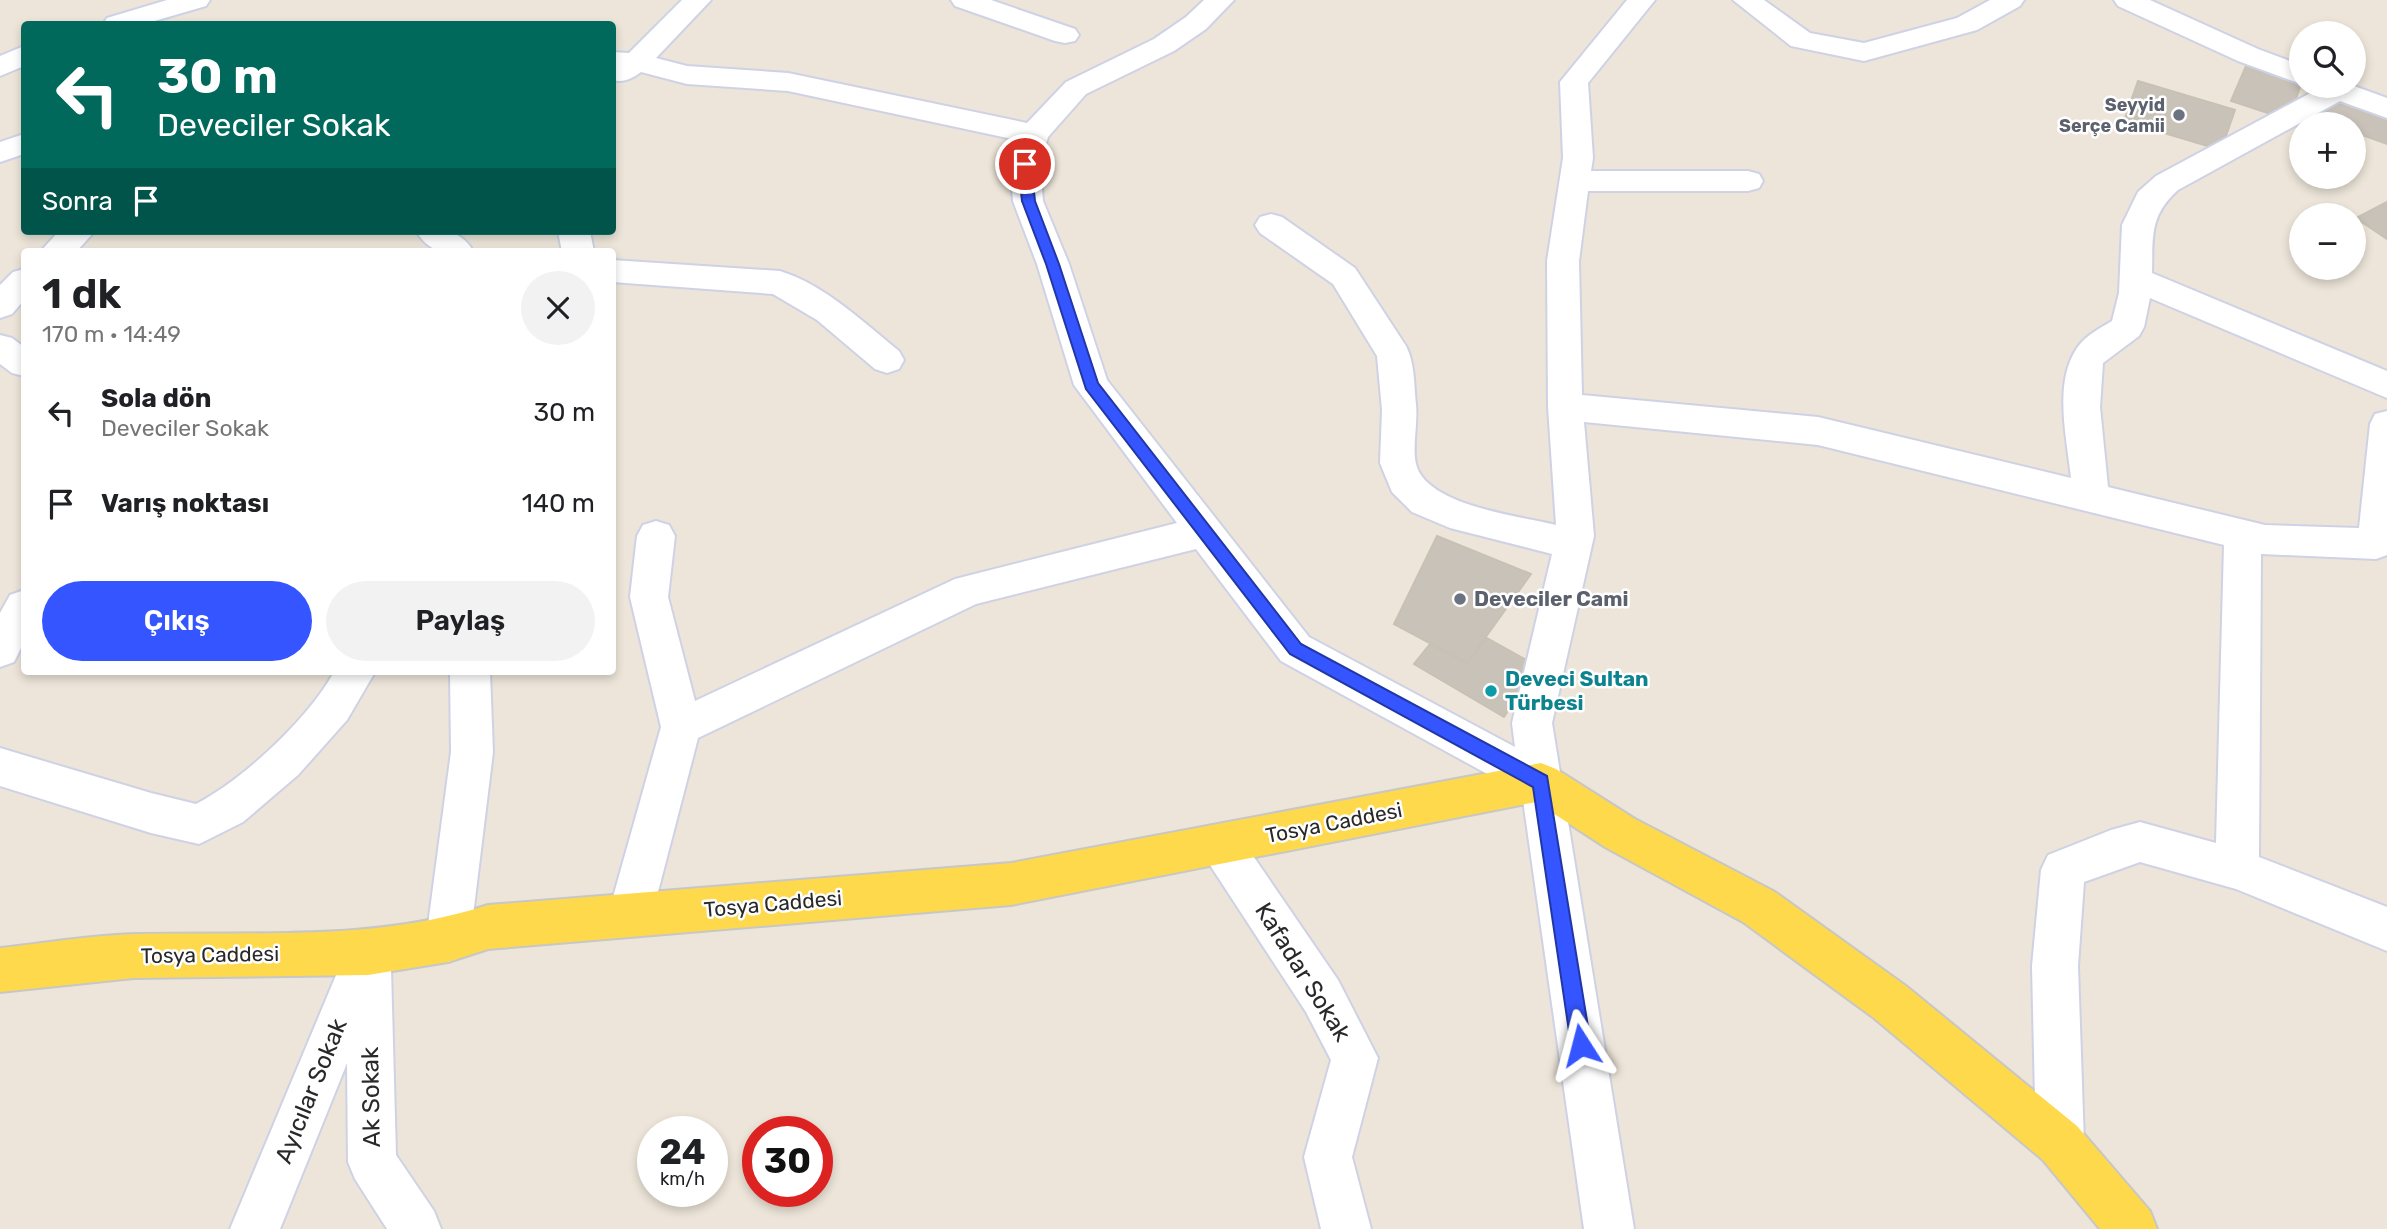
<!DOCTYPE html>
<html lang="tr">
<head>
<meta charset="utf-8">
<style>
	:root { --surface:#fff; --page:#f2f2f2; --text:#202124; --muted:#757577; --accent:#3455ff }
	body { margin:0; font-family:Rubik,sans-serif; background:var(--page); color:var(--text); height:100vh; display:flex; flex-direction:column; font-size:26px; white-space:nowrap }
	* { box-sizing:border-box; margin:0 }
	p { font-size:23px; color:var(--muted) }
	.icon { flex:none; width:38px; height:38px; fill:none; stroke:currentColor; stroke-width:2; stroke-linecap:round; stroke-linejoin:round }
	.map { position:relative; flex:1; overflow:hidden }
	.panel { position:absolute; left:21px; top:248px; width:595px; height:427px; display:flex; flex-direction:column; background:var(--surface); border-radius:7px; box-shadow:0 4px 10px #0003 }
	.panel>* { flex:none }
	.hud { position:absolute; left:21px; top:21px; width:595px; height:214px; border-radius:7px; box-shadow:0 4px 10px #0003; background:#00695c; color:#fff; overflow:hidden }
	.tools { position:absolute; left:2289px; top:21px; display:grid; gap:14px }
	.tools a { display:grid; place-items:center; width:77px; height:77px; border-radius:50%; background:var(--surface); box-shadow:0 4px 10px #0003; font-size:35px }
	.speed { position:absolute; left:637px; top:1116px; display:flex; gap:14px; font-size:35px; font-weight:700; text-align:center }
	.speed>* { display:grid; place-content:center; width:91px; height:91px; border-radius:50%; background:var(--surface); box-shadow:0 4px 10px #0003; line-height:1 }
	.speed small { font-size:18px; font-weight:400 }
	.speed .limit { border:10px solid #d22; background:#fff; color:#111 }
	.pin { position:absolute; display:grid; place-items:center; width:60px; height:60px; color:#fff; margin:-30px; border:4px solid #fff; border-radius:50%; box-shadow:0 2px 7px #0007 }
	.me { position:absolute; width:77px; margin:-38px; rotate:351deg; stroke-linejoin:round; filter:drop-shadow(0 0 5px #0008) }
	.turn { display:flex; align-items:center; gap:24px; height:147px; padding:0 21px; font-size:32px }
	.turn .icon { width:91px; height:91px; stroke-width:2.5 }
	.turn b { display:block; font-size:49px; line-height:60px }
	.then { display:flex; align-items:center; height:66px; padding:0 21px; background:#0003; gap:14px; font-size:26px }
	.round { display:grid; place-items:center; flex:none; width:74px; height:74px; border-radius:37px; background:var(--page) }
	.head { display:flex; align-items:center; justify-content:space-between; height:119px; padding:0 21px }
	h1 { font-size:42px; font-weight:600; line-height:52px }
	.button { display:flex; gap:14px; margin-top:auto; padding:14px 21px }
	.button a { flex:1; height:80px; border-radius:42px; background:var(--accent); color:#fff; font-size:28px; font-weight:600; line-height:80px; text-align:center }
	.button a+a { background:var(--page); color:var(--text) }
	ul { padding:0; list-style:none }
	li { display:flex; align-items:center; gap:21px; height:91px; padding:0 21px }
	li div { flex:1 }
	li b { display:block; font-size:26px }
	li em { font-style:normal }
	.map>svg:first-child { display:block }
	.building { fill:#c8c2b9; stroke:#c8c1b3; stroke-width:2 }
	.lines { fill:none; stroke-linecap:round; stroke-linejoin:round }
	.minor-casing { stroke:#ced2e4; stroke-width:4 }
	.major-casing { stroke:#c7c7c7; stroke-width:4 }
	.minor { fill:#fff; fill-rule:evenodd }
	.major { fill:#fed94c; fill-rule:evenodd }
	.route { fill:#3455ff; stroke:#2237a6; stroke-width:2 }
	.worship-dot { fill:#6b7280; stroke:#fff; stroke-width:2.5 }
	.culture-dot { fill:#0f9aa8; stroke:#fff; stroke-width:2.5 }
	.labels { text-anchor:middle; stroke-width:5; stroke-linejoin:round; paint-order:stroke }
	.far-worship-label { font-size:18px; font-weight:bold; fill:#5b616d; stroke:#fff; text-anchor:end }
	.worship-label { font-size:21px; font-weight:bold; fill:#5b616d; stroke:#fff; text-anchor:start }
	.culture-label { font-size:21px; font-weight:bold; fill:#0d838f; stroke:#fff; text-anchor:start }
	.street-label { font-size:21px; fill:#292929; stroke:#fff }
	.near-street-label { font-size:24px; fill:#292929; stroke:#fff }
</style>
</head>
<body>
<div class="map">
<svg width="2387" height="1229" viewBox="0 0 2387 1229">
	<rect width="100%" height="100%" fill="#ede5d9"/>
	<path class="building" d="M 2246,66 L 2301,84 L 2289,120 L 2231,101 Z
		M 2138,81 L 2235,110 L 2221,150 L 2124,121 Z
		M 2330,90 L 2387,110 L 2387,144 L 2354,132 L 2354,124 L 2330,124 L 2319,120 Z
		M 2387,202 L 2387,239 L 2356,218 Z
		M 1437,536 L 1531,574 L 1467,663 L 1394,624 Z
		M 1487,638 L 1537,666 L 1504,717 L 1414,664 L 1430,644 L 1467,663 Z"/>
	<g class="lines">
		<g class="minor-casing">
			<path id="minor" d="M 167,0 L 210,0 L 206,6 L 144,24 L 103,24 L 107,18 Z
				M 682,0 L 711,0 L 656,58 L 687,66 L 788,73 L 1027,123 L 1066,82 L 1154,39 L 1186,17 L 1204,0 L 1234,0 L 1206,29 L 1174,51 L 1086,94 L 1048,137 L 1040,164 L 1043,201 L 1069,264 L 1107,380 L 1309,637 L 1515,747 L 1512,723 L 1552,554 L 1450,528 L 1412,512 L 1392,492 L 1380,463 L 1382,410 L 1377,356 L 1333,284 L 1260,233 L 1255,225 L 1260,217 L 1271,214 L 1282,217 L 1355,268 L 1406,346 C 1415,363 1414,386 1416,405 C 1418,424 1412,446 1416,464 C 1426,506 1521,516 1556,525 L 1548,407 L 1547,261 L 1563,158 L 1560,82 L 1627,0 L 1655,0 L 1588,83 L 1593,158 L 1591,171 L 1748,171 L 1759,174 L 1763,181 L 1759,188 L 1748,191 L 1588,191 L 1579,261 L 1582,395 L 1818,417 L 2071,478 C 2067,439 2053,383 2077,348 C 2085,336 2100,328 2112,321 L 2119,293 L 2122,225 L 2138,192 L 2156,176 L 2316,90 L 2314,86 L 2354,86 L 2387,98 L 2387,118 L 2340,101 L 2178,190 C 2149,216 2153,237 2152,273 L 2387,371 L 2387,398 L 2150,298 L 2144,327 L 2139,336 L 2103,363 L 2100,407 L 2108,487 L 2265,525 L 2359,528 L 2370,424 L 2375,414 L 2387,411 L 2387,555 L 2376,559 L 2261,554 L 2259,857 L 2387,907 L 2387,951 L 2236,889 L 2140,862 L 2084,882 L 2078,966 L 2084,1143 L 2077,1160 L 2060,1167 L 2043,1160 L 2036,1143 L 2032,966 L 2041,870 L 2048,855 L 2111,830 L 2140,822 L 2216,843 L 2224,545 L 1818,445 L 1584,422 L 1594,536 L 1552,723 L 1634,1229 L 1584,1229 L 1522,793 L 1281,661 L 1196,549 L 976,604 L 698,738 L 652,915 L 646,930 L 630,936 L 614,930 L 608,915 L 661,727 L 630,597 L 637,536 L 643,525 L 656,521 L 669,525 L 675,536 L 668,597 L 695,701 L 955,579 L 1177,523 L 1074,385 L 1037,264 L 1013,201 L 1010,164 L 1017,140 L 788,91 L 687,84 L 641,72 C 631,79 624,83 612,80 L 612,52 L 629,53 Z
				M 951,0 L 991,0 L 1075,29 L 1079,35 L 1075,41 L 1065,43 L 1055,41 L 955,6 Z
				M 1733,0 L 1764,0 L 1810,33 L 1864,43 L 1957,18 L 1990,0 L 2024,0 L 2020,6 L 1977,30 L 1864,61 L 1791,46 Z
				M 2114,0 L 2150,0 L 2258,49 L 2301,65 L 2301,84 L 2238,61 L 2118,6 Z
				M 24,46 L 24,66 L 0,76 L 0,56 Z
				M 24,134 L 24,154 L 0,162 L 0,142 Z
				M 59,231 L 95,231 L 76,252 L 40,252 Z
				M 416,231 C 442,231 459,227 474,252 C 448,252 431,256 416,231 Z
				M 558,231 L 590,231 L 594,252 L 562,252 Z
				M 612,260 L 780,271 C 825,285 863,322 899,351 L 904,360 L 899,369 L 887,373 L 875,369 L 817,320 L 773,294 L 612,282 Z
				M 24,269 L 24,300 L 12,314 L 0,318 L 0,285 L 13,272 Z
				M 0,335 L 12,338 L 24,347 L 24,376 L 12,373 L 0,364 Z
				M 24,590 L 24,642 L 14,662 L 0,667 L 0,613 L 10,595 Z
				M 334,672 L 375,672 L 347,720 L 298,775 L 243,822 L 199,844 L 151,833 L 0,786 L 0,748 L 151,793 L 196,804 C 244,779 308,719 334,672 Z
				M 450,672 L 490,672 L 493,752 L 470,940 L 464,955 L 448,962 L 432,955 L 426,940 L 451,752 Z
				M 1221,825 L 1236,831 L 1338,980 L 1378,1058 L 1352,1157 L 1371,1229 L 1321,1229 L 1304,1157 L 1331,1060 L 1306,1012 L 1206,859 L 1200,845 L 1206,831 Z
				M 368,931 L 384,937 L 390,953 L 387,960 L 391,968 L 396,1155 L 434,1211 L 441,1229 L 387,1229 L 355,1179 L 348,1162 L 347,1063 L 280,1229 L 230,1229 L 352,937 Z"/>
		</g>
		<g class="major-casing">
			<path id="major" d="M 1541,763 L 1556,769 L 1635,819 L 1775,892 L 1906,986 L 2077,1126 L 2150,1211 L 2157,1229 L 2100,1229 L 2043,1160 L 1874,1018 L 1743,922 L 1605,847 L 1536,802 L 1011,905 L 488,949 L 448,962 L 368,975 L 134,978 L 0,992 L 0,948 C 46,943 92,935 138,934 C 256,931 374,942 488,905 L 1011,863 Z"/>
		</g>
		<use href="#minor" class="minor"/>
		<use href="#major" class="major"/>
	</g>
	<path class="route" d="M 1025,160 L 1031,164 L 1035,201 L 1059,264 L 1098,383 L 1301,644 L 1547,776 L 1591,1045 L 1588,1052 L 1581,1055 L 1574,1052 L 1571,1045 L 1533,787 L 1290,654 L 1086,389 L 1046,264 L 1022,201 L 1018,164 Z"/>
	<g class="worship-dot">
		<circle cx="2179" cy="115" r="7"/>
		<circle cx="1460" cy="599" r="7"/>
	</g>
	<circle class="culture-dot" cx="1491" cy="691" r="7"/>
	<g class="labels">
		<g class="far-worship-label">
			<text x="2165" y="111">Seyyid<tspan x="2165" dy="21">Serçe Camii</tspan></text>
		</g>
		<g class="worship-label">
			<text x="1474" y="606">Deveciler Cami</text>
		</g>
		<g class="culture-label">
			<text x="1505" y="686">Deveci Sultan<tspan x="1505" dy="24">Türbesi</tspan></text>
		</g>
		<g class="street-label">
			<text transform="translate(1334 823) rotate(-11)" y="7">Tosya Caddesi</text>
			<text transform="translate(773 904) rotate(-5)" y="7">Tosya Caddesi</text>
			<text transform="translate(210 955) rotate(-1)" y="7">Tosya Caddesi</text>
		</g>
		<g class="near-street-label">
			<text transform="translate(1303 972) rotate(58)" y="8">Kafadar Sokak</text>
			<text transform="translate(311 1091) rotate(-68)" y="8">Ayıcılar Sokak</text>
			<text transform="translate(371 1097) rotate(-91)" y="8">Ak Sokak</text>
		</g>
	</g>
</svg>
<div class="tools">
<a><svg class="icon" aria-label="search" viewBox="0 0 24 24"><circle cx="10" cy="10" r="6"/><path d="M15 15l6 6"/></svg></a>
<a>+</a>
<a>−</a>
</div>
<div class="speed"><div>24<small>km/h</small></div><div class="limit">30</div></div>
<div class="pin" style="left:1025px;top:164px;background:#d93025"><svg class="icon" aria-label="arrive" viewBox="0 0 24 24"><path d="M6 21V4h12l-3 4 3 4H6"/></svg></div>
<svg class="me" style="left:1581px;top:1045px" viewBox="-20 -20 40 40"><path d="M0-17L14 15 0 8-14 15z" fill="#3455ff" stroke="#fff" stroke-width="4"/></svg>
<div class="hud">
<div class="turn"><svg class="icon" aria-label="left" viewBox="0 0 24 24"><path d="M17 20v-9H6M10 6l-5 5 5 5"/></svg><div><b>30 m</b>Deveciler Sokak</div></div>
<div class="then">Sonra<svg class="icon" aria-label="arrive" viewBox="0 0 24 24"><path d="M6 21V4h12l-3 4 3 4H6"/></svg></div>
</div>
<section class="panel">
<div class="head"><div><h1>1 dk</h1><p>170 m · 14:49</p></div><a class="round"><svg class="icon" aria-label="close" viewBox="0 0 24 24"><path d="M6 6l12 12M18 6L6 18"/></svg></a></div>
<ul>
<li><svg class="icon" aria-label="left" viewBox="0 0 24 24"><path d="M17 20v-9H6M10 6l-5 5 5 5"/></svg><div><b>Sola dön</b><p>Deveciler Sokak</p></div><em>30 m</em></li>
<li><svg class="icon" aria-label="arrive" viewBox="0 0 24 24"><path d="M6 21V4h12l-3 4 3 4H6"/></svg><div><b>Varış noktası</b></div><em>140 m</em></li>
</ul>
<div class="button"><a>Çıkış</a><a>Paylaş</a></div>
</section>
</div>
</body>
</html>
